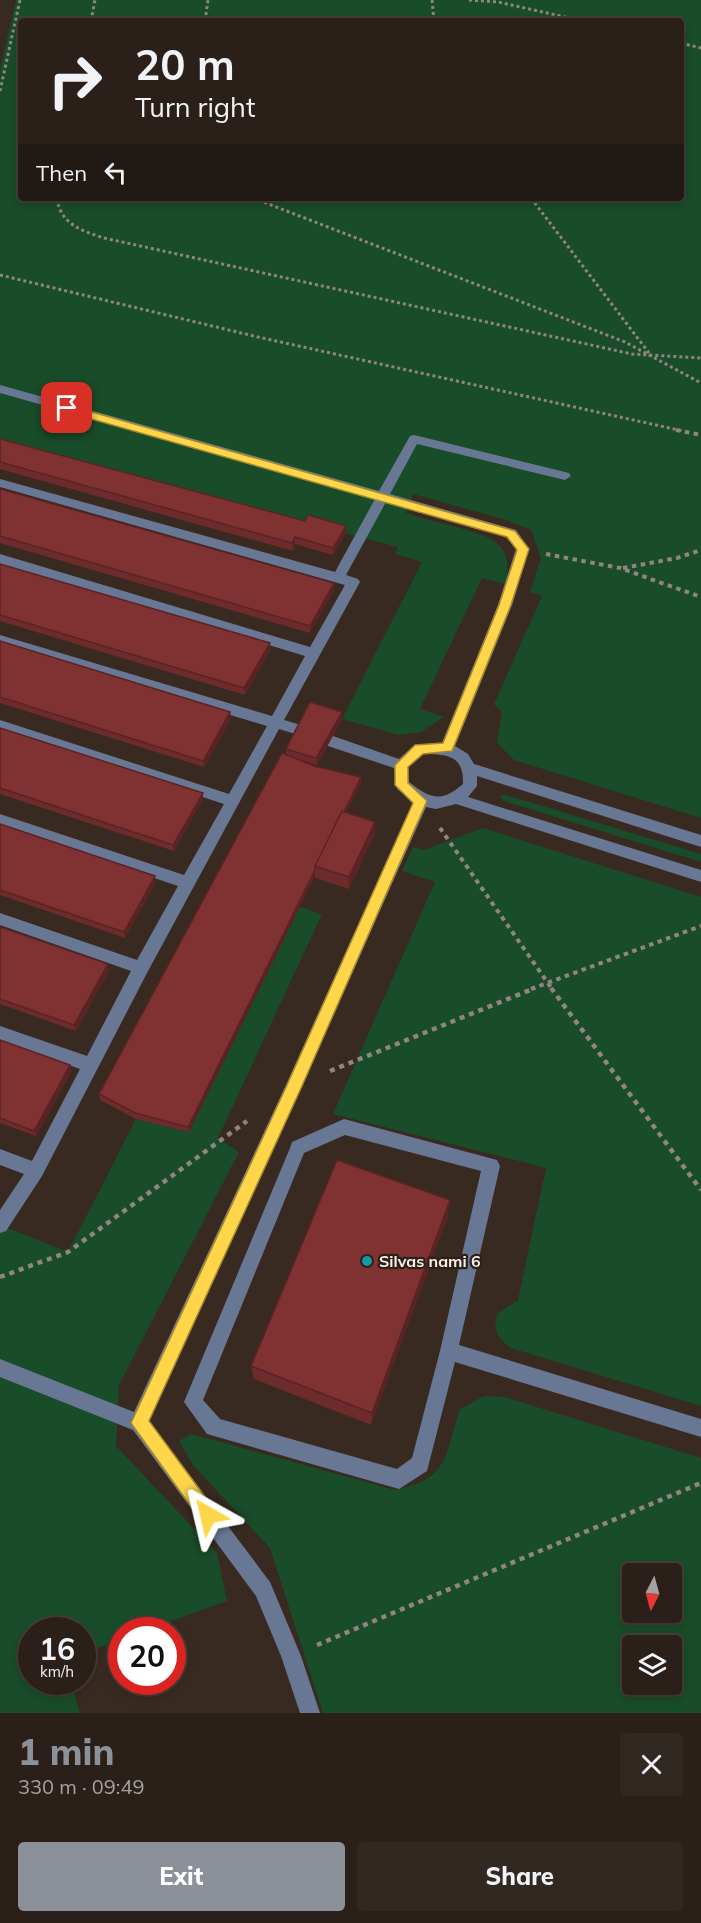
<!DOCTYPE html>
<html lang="en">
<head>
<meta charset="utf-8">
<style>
	:root { --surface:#2a2019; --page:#322822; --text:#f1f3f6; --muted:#a5a3a2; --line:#463e38; --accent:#8c9099 }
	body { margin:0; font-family:Mulish,sans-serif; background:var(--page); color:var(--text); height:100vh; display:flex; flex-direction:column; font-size:22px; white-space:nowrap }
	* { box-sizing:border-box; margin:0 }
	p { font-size:20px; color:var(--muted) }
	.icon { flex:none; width:33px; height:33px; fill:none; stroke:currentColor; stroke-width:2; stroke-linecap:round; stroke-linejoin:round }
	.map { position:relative; height:1713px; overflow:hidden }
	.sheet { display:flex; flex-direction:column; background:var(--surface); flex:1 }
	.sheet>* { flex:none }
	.banner { position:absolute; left:18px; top:18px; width:666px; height:183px; border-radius:6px; box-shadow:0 3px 9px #0003,0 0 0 2px var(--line); background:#2a2019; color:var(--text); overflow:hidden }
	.needle { width:39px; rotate:186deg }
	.tools { position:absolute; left:622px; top:1563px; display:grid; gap:12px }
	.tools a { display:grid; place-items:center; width:60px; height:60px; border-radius:6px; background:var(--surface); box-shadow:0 3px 9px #0003,0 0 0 2px var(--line); font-size:30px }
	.speed { position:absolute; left:18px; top:1617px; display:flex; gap:12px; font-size:30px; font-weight:700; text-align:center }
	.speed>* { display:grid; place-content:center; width:78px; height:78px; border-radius:50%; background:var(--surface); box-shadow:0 3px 9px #0003,0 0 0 2px var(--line); line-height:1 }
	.speed small { font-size:15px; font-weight:400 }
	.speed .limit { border:9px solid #d22; background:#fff; color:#111 }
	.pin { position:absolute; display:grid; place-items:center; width:51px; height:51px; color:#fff; margin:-26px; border-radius:12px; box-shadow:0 3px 9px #0006 }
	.me { position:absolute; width:66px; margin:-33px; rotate:323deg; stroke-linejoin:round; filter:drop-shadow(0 0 4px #0008) }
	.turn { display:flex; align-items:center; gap:21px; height:126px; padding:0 18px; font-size:27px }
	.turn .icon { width:78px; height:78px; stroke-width:2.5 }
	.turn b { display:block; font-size:42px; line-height:51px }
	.then { display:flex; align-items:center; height:57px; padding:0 18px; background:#0003; gap:12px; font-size:22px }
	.round { display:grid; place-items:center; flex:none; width:63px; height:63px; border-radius:6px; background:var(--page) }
	.head { display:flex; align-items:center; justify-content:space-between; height:102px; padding:0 18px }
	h1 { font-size:36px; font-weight:800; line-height:45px; color:var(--accent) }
	.cta { display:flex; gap:12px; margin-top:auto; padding:12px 18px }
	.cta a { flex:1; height:69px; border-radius:6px; background:var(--accent); color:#fff; font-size:24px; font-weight:800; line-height:69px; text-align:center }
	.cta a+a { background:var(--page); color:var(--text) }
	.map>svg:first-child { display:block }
	.green { fill:#194c29; fill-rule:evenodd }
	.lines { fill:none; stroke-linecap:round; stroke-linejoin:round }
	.path-far2 { stroke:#91857e; stroke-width:3; stroke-dasharray:3 3; stroke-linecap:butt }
	.path-far1 { stroke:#91857e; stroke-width:4; stroke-dasharray:4.5 4.5; stroke-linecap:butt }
	.path { stroke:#91857e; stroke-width:4.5; stroke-dasharray:5 5; stroke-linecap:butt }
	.minor { fill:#687894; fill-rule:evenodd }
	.wall { fill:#6e2b2c }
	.shaded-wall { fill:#5a2324 }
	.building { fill:#803233; stroke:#5a2324; stroke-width:1.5 }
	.route { fill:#ffd54a; stroke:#a68a30; stroke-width:1.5 }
	.culture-dot { fill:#0f9aa8; stroke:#2d2018; stroke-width:2 }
	.labels { text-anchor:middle; stroke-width:4.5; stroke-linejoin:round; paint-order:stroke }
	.poi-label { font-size:16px; font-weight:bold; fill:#f9f0ea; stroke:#2d2018; text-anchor:start }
</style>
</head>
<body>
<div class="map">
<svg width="701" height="1713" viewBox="0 0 701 1713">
	<rect width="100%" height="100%" fill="#382a21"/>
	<path class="green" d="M 16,0 L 701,0 L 701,818 L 514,760 L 497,743 L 502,712 L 494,704 L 542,596 L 530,592 L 541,558 L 531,530 L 506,520 L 413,494 L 406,513 C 423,518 439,523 456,527 C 491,537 514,542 506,584 L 482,578 L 420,709 L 444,717 L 421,732 L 399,735 L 342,719 L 422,562 L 395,554 L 398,547 L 0,445 L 0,70 ZM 21,21 L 681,21 L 681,198 L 21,198 Z
		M 506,795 L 701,854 L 701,862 L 504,801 L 499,796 Z
		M 483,828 L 701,897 L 701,1406 L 511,1348 C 497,1338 493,1331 497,1314 L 518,1300 L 546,1168 L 333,1114 L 435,882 L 402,871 L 413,847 L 424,850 Z
		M 300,907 L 322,914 L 218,1138 L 239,1152 L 119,1385 L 116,1446 L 217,1553 L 227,1601 L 146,1630 L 122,1630 L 121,1639 L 83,1654 L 82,1630 L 32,1630 L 32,1682 L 71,1682 L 80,1713 L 0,1713 L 0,1225 L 68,1252 L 136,1119 L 189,1132 Z
		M 484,1396 L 505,1397 L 701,1458 L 701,1713 L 323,1713 L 270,1548 L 193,1465 L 179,1441 L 191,1434 L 395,1490 C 449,1479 445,1456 460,1409 ZM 633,1574 L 672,1574 L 672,1612 L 633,1612 ZM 633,1646 L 672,1646 L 672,1684 L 633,1684 Z"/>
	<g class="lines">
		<path class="path-far2" d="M 432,0 L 434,21
			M 469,0 L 498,2 L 583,21
			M 91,21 L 95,0
			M 205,21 L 208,0
			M 681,43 L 701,48
			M 0,91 L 20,0
			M 57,198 C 60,224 82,231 104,238 L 632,354 L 701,358
			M 253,198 L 625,342 L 701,383
			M 531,198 L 649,353
			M 0,275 L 258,337 L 683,431"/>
		<path class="path-far1" d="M 676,430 L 701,435
			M 546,554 L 620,568 L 701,597
			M 623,568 L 677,558 L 701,550
			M 440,828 L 552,989
			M 531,989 L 701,926"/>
		<path class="path" d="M 551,988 L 701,1190
			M 330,1071 L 535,988
			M 0,1277 L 68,1252 L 247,1121
			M 317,1645 L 701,1483"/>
		<path class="minor" d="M 0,385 L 379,491 L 410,436 L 414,435 L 569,473 L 571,476 L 565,480 L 417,444 L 390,494 L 516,530 L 529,549 L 512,605 L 455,746 L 468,754 L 474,764 L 701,835 L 701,847 L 477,776 L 477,786 L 468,797 L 701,870 L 701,882 L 456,804 L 436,809 L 426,807 L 302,1086 L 149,1421 L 270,1582 L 301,1656 L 320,1713 L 300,1713 L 281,1656 L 256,1596 L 133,1430 L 0,1377 L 0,1359 L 134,1412 L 286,1085 L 414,801 L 397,789 L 394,768 L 325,745 L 323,741 L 330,735 L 399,759 L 415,745 L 442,743 L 498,605 L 516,549 L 506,536 L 386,502 L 346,575 L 358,579 L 360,582 L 284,720 L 304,726 L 306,730 L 299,735 L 279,729 L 147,973 L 42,1176 L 6,1231 L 0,1233 L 0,1210 L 24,1174 L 0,1165 L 0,1149 L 32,1161 L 80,1069 L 0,1040 L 0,1026 L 87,1056 L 131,971 L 0,925 L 0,913 L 137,960 L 178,886 L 0,826 L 0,814 L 184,875 L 224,804 L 0,731 L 0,720 L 229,794 L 267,726 L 0,645 L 0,635 L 272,716 L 305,656 L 0,564 L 0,554 L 310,647 L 345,585 L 0,487 L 0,479 L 335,572 L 375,499 L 0,393 ZM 423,754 C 447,754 464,755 463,784 C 441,803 431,799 409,782 L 408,767 Z
			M 344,1119 L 497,1160 L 500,1166 L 459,1345 L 701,1419 L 701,1437 L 455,1362 L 427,1471 L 399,1489 L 214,1436 L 207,1434 L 184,1402 L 290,1148 L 292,1142 ZM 345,1135 L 481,1171 L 440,1351 L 412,1458 L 397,1469 L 220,1419 L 203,1400 L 304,1153 Z"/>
	</g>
	<path class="wall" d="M 0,439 L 346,533 L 333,555 L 295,544 L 293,551 L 0,469 Z
		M 0,489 L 334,590 L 310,633 L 0,543 Z
		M 0,564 L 270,650 L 245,695 L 0,621 Z
		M 0,641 L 230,712 L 231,719 L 204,767 L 0,703 Z
		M 342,712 L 342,719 L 317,765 L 295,758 L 314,766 L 361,777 L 361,783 L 346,813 L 375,822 L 375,834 L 349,889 L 315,878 L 315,876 L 189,1132 L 136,1119 L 100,1100 L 99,1094 L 286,754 L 286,749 Z
		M 0,728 L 203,793 L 203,799 L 174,851 L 0,794 Z
		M 0,824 L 156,882 L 125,938 L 0,895 Z
		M 0,927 L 109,971 L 76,1031 L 0,1004 Z
		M 0,1040 L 72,1071 L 36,1136 L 0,1123 Z
		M 448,1216 L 371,1425 L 254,1379 L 251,1366 Z"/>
	<path class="shaded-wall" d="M 346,526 L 346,533 L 333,555 L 333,548 Z
		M 295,537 L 295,544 L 293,551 L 292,543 Z
		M 334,583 L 334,590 L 310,633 L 310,626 Z
		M 270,643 L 270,650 L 245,695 L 244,688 Z
		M 230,712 L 231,719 L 204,767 L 203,761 Z
		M 342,712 L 342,719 L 317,765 L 316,758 Z
		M 361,777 L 361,783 L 320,867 L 317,866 Z
		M 203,793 L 203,799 L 174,851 L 173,845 Z
		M 375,822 L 375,834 L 349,889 L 349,877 Z
		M 315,870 L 315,876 L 189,1132 L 188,1127 Z
		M 155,876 L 156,882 L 125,938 L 124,932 Z
		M 108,964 L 109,971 L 76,1031 L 74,1025 Z
		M 70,1065 L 72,1071 L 36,1136 L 34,1131 Z
		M 450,1200 L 448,1216 L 371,1425 L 372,1413 Z"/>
	<path class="building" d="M 0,439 L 305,521 L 308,515 L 346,526 L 333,548 L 295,537 L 292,543 L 0,462 Z
		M 0,489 L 334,583 L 310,626 L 0,536 Z
		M 0,564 L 270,643 L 244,688 L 0,615 Z
		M 0,641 L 230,712 L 203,761 L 0,697 Z
		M 310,702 L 342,712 L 316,758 L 286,749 Z
		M 0,728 L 203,793 L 173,845 L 0,788 Z
		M 282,753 L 314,766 L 361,777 L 344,812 L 342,811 L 315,866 L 315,870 L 188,1127 L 135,1113 L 99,1094 Z
		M 342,811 L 375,822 L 349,877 L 315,866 Z
		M 0,824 L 155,876 L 124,932 L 0,890 Z
		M 0,927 L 108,964 L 74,1025 L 0,999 Z
		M 0,1040 L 70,1065 L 34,1131 L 0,1118 Z
		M 337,1160 L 450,1200 L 372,1413 L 251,1366 Z"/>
	<path class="route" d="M 67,405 L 515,531 L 529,549 L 511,605 L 452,751 L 423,754 L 408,767 L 408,783 L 427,801 L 302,1086 L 149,1421 L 214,1509 L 217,1515 L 214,1522 L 208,1524 L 202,1522 L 131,1423 L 287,1085 L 413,803 L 395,785 L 395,765 L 415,745 L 443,743 L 499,605 L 517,550 L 507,537 L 63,411 L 63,406 Z"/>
	<circle class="culture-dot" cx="367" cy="1261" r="6"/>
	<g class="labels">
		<g class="poi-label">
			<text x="379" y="1267">Silvas nami 6</text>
		</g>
	</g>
</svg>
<div class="tools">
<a><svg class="needle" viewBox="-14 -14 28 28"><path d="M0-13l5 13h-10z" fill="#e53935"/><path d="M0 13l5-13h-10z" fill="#a5a3a2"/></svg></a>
<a><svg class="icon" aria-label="layers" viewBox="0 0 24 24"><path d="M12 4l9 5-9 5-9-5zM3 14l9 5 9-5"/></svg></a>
</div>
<div class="speed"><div>16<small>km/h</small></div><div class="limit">20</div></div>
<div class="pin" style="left:67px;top:408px;background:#d93025"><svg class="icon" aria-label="arrive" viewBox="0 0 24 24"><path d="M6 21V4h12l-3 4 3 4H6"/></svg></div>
<svg class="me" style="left:208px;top:1515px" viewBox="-20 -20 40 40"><path d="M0-17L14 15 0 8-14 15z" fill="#ffd54a" stroke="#fff" stroke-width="4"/></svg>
<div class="banner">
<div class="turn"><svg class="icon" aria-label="right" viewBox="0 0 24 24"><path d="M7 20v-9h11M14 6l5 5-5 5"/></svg><div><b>20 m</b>Turn right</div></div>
<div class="then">Then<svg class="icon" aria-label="left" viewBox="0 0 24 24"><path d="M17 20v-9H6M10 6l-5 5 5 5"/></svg></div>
</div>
</div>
<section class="sheet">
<div class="head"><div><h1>1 min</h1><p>330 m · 09:49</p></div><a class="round"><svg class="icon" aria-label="close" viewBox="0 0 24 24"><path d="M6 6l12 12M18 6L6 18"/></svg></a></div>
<div class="cta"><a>Exit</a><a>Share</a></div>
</section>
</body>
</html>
